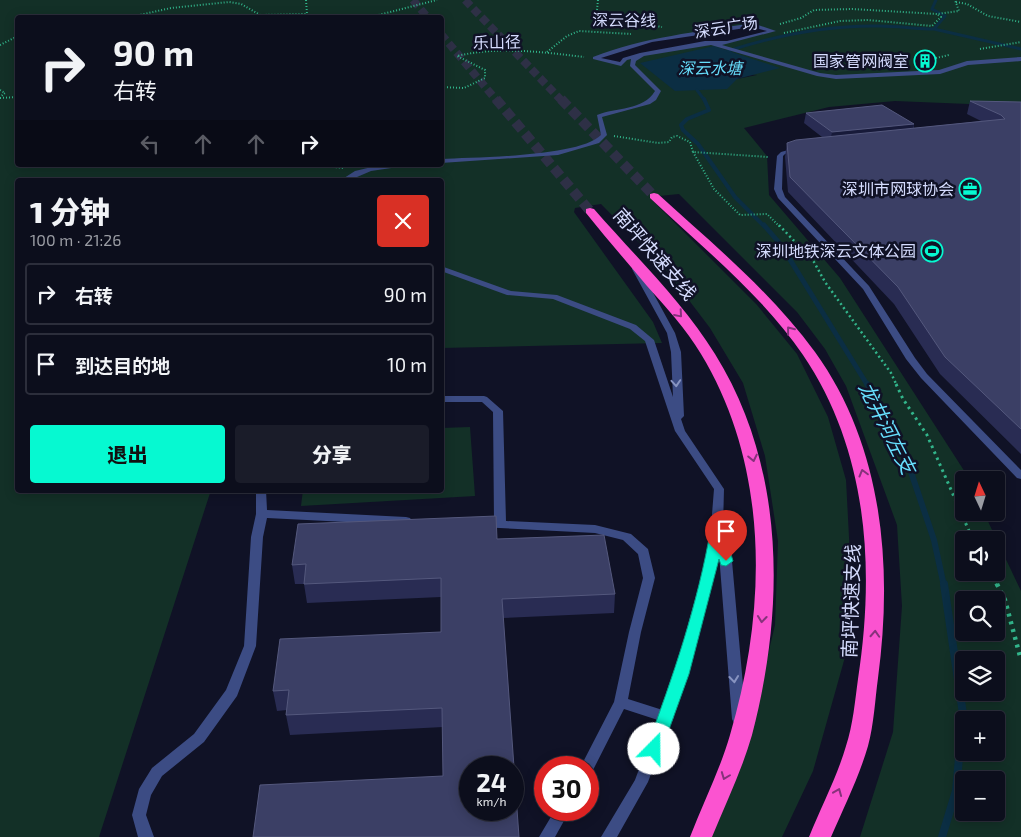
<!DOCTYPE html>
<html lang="zh">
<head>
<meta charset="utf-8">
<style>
	:root { --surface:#0c0e1c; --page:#1a1c29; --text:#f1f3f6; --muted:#9a9ca3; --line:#2c2e3b; --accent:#06f9d1 }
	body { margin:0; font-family:"Exo 2","Noto Sans SC",sans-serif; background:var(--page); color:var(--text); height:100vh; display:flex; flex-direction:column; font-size:19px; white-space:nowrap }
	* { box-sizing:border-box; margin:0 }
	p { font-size:16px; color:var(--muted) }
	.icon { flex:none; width:28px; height:28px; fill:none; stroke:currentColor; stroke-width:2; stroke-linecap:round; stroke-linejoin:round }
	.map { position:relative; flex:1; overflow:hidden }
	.drawer { position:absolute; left:15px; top:178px; width:429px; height:315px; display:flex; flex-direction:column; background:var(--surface); border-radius:5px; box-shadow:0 2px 12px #0003,0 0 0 1px var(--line) }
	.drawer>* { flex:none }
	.banner { position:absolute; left:15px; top:15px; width:429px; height:152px; border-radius:5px; box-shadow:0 2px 12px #0003,0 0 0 1px var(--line); background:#0c0e1c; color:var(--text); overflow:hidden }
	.needle { width:32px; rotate:356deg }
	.buttons { position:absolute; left:955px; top:471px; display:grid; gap:10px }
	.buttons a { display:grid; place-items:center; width:50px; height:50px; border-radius:5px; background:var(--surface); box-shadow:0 2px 12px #0003,0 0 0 1px var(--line); font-size:25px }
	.speed { position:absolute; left:459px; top:756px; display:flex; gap:10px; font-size:25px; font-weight:700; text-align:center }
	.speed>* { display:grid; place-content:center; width:65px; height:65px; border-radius:50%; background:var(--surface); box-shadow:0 2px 12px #0003,0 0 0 1px var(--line); line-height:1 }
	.speed small { font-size:12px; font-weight:400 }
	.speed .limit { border:8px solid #d22; background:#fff; color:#111 }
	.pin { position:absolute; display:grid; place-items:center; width:42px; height:42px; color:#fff; margin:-51px -21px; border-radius:50% 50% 50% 0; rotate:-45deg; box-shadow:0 0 5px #0007 }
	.pin .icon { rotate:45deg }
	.me { position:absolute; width:55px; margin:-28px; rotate:22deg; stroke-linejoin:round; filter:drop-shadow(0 0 4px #0008) }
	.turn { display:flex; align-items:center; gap:18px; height:105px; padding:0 15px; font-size:22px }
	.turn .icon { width:65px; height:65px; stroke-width:2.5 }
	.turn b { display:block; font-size:35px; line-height:42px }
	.lanes { display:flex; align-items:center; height:48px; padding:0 15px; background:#0003; justify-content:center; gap:25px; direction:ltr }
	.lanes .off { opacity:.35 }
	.round { display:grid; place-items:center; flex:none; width:52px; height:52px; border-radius:5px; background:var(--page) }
	.overview { display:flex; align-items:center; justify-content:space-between; height:85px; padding:0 15px }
	h1 { font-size:30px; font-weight:800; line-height:38px }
	.cta { display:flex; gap:10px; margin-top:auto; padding:10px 15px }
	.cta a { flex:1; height:58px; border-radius:5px; background:var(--accent); color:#111; font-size:20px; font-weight:800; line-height:58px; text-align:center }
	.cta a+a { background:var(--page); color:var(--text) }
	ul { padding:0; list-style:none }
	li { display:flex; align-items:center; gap:15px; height:62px; margin:0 10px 8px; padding:0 5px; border:2px solid var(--line); border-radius:5px }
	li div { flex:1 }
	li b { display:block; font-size:19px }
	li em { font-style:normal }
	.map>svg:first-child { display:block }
	.green { fill:#133027; fill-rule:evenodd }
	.water { fill:#0b2e43 }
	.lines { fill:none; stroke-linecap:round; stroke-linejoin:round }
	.stream-far4 { stroke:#0b2e43; stroke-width:3 }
	.stream-far3 { stroke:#0b2e43; stroke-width:4 }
	.stream-far2 { stroke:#0b2e43; stroke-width:5 }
	.stream-far1 { stroke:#0b2e43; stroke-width:6 }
	.stream { stroke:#0b2e43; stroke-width:8 }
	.highway-tunnel-far1 { stroke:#2e3046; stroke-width:8; stroke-dasharray:8 4; stroke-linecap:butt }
	.highway-tunnel { stroke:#2e3046; stroke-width:10; stroke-dasharray:10 5; stroke-linecap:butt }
	.path-far3 { stroke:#32b58b; stroke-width:2; stroke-dasharray:1 2; stroke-linecap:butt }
	.path-far2 { stroke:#32b58b; stroke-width:2.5; stroke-dasharray:2 3; stroke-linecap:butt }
	.path-far1 { stroke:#32b58b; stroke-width:3; stroke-dasharray:2.5 4; stroke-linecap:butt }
	.path { stroke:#32b58b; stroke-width:4.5; stroke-dasharray:3 5; stroke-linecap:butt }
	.lane { fill:#3c4c84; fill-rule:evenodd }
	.street { fill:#3c4c84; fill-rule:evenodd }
	.highway { fill:#fb53d0; fill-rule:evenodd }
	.wall { fill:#292c53 }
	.shaded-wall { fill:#171a39 }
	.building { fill:#3b3f65; stroke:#54587d; fill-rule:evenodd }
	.oneway { stroke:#86327b }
	.oneway2 { stroke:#8894c1 }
	.route { fill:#06f9d1; stroke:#04a288 }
	.labels { text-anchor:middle; stroke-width:5; stroke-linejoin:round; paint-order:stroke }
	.far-street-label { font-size:16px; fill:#d5dcfe; stroke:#101226 }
	.far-poi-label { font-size:16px; fill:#d5dcfe; stroke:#101226; text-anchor:end }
	.far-water-label { font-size:16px; font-style:italic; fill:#66defc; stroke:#101226 }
	.street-label { font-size:19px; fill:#d5dcfe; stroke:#101226 }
	.water-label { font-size:20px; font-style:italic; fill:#66defc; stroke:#101226 }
</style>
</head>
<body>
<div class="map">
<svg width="1021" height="837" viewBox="0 0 1021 837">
	<rect width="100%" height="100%" fill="#101226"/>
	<path class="green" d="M 0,0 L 1021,0 L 1021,106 L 895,101 L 829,107 L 744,128 L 767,156 L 769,195 L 840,278 L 963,469 L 969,480 L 964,480 L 964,512 L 984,513 L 1021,591 L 1021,837 L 860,837 L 893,732 L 902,606 L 897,525 L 846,386 L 825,349 L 797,312 L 679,194 L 649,197 L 757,305 L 797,354 L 828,417 L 846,480 L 850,556 L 845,657 L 813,771 L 782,837 L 711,837 L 744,756 L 775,625 L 778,541 L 765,456 L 743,383 L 710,328 L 666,270 L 601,204 L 575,208 L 574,212 L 653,322 L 662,343 L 441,348 L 441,180 L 18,180 L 18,490 L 211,490 L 99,837 L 0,837 ZM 18,18 L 441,18 L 441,165 L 18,165 ZM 752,26 L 772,31 L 727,43 L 705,43 L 625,59 L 621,64 L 595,58 C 639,38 704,33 752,26 ZM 641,63 L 757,75 L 737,79 ZM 964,540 L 996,540 L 996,572 L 964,572 ZM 964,600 L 996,600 L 996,632 L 964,632 ZM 964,660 L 996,660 L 996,692 L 964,692 ZM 964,720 L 996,720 L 996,752 L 964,752 ZM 964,780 L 996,780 L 996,812 L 964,812 Z
		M 470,427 L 475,496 L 301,506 L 303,490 L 441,490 L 441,428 Z"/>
	<path class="water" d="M 714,46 L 780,68 L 737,79 L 727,89 L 675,91 L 640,63 Z"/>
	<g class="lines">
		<path class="stream-far4" d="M 934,29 L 1021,49
			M 728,51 C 777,35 828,25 880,26 C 898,26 916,29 934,29 L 945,16 L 932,9 L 936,0
			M 697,90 L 705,101"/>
		<path class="stream-far3" d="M 704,99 L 709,110 L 687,119 L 681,125 L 683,130 L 698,144 L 735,197 L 765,227"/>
		<path class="stream-far2" d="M 764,225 L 781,245 L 868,386"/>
		<path class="stream-far1" d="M 867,384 L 910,469 L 934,540 L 944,586"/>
		<path class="stream" d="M 942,837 L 956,791 L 963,714 L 944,584"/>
		<path class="highway-tunnel-far1" d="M 413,0 L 428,18
			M 465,0 L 562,101
			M 441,34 L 497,101"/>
		<path class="highway-tunnel" d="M 496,99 L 590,211
			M 561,99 L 654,196"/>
		<path class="path-far3" d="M 598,0 L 597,10 L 605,17 L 616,20 L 662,27
			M 956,2 L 967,4 L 988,16 L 1021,22
			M 126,18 L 171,8 L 229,2 L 241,4 L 260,15 L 307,14
			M 304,18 L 307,14 L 306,0
			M 367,18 L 437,0
			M 780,24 L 801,18 L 814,10 L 852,9 L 937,14 L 959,11 L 955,0
			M 784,33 L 840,21 L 868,20 L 932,26 L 941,17 L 938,15
			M 0,45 L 18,36
			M 980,49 L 1021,42
			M 547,52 L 567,36 L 579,31 L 631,34
			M 936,58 L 949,55
			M 441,87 L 464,88 L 485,78 L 485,70 L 457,56 C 499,46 542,52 584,57
			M 0,90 L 5,93 L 0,97
			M 0,98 L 18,97
			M 614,136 L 658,143 L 669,142 L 672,137 L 677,136 L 690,142 L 693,152 L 768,157
			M 693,152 L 714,189 L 740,215 L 767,214 L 780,227
			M 312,165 L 344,168"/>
		<path class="path-far2" d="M 779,225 L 814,262 L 825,282 L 891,373 L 897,386"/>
		<path class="path-far1" d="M 896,384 L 903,399 L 927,435 L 973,540
			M 990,572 L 997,586"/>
		<path class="path" d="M 997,584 L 1005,600 L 1021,660"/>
		<path class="lane" d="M 799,147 L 801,148 L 801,150 L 785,154 L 783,156 L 782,189 L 785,197 L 869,286 L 915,358 L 927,374 L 1021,470 L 1021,479 L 1017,478 L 921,378 L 906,359 L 863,289 L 778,198 L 774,189 L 777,156 L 781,152 Z
			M 441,396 L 484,396 L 487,397 L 503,411 L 506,521 L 595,525 L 631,534 L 648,549 L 655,578 L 641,632 L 628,699 L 672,713 L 674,717 L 672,721 L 667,723 L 624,709 L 592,772 L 588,774 L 588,768 L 580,768 L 614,702 L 629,632 L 643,578 L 638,554 L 623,540 L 595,533 L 479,527 L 477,524 L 479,521 L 494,521 L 493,412 L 482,402 L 441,402 Z
			M 256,490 L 266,490 L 267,510 L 406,517 L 410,518 L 412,521 L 410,524 L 406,525 L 267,518 L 263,537 L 256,646 L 237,696 L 204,742 L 162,776 L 151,795 L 146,815 L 154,837 L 138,837 L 132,815 L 139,789 L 152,768 L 194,734 L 226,690 L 244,646 L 251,537 L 256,514 Z
			M 555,810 L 570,810 L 555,837 L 539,837 Z"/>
		<path class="street" d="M 752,23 L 776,31 L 722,45 L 820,73 L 836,75 L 939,70 L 967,61 L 1021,57 L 1021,61 L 968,65 L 940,74 L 836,79 L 817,76 L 711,45 L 644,56 L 636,61 L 635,65 L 661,91 L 656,100 L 650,104 L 602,117 L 607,135 L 599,143 L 558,155 L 441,163 L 441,159 C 476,157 579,157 601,135 L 597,115 C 616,107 643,111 655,91 L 630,66 L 631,59 L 627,60 L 621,66 L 593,59 L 593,57 C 644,37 698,32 752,23 ZM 752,27 L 767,31 L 727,41 L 705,41 L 640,53 L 623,58 L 620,62 L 601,58 L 652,42 Z
			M 380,165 L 401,165 L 398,167 L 371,171 L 350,180 L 341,180 L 355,171 Z
			M 441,266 L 511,291 L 557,295 L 636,325 L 654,340 L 673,397 L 671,352 L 667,333 L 632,269 L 633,267 L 639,267 L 675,333 L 681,352 L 684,416 L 681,419 L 685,431 L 724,489 L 723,527 L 732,561 L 746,719 L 744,723 L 739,725 L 734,723 L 732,719 L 719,554 L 688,675 L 648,782 L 617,837 L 601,837 L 635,780 L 674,675 L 706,560 L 711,527 L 714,489 L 675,431 L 645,341 L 630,329 L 553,299 L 507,295 L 441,271 Z"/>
		<path class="highway" d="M 654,193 L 658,194 C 713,244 771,292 815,352 C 883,446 893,566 878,678 C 875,700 874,724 868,746 C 859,777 844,807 831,837 L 809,837 C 821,807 837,777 846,746 C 853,725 855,701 858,679 C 875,568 868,451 803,355 C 762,295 703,248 650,198 L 650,194 Z
			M 590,208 L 594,209 C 634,255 683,302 715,354 C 786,468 785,609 752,735 C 742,770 726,803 712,837 L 690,837 C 703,803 720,770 730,735 C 767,610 770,468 701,354 C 686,329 666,307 647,286 C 627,262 606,238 586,213 L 586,209 Z"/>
	</g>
	<path class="wall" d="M 970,101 L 1021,102 L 1021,454 L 940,374 L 894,304 L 788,192 L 785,157 L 787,143 L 822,137 L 804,123 L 806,113 L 914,124 L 914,128 L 981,121 L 967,114 Z
		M 497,539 L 615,594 L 614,613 L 503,618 L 443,776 L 443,727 L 290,735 L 286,715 L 287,710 L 277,711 L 273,691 L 441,632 L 441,597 L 307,603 L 304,584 L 295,584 L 292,565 Z"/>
	<path class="shaded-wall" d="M 914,124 L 912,135 L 830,143 L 832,132 Z"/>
	<path class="building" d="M 970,101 L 1021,102 L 1021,429 L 945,357 L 898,287 L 790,177 L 787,143 L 796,140 L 1005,119 L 1001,115 Z
		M 882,105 L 914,124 L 832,132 L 806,113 Z
		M 496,516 L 497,539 L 604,535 L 615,594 L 502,599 L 519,837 L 253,837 L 260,785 L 443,776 L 442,708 L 286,715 L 289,690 L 273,691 L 280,639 L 441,632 L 441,578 L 304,584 L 306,564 L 292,565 L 298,524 ZM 470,768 L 512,768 L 512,810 L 470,810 Z"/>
	<defs><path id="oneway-chevron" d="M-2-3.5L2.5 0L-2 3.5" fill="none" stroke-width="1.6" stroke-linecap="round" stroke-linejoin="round" transform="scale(1.25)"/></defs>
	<g class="oneway">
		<use href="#oneway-chevron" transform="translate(679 314) rotate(49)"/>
		<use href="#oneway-chevron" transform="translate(790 330) rotate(-128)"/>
		<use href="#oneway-chevron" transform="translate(753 458) rotate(78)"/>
		<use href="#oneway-chevron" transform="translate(863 473) rotate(-105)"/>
		<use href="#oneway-chevron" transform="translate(762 619) rotate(96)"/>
		<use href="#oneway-chevron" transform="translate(875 634) rotate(-87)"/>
		<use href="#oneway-chevron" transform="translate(725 776) rotate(111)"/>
		<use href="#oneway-chevron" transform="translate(838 792) rotate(-68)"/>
	</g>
	<g class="oneway2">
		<use href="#oneway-chevron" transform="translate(676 383) rotate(86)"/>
		<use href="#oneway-chevron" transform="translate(734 679) rotate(84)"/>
	</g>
	<path class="route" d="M 717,523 L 723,527 L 733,561 L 726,566 L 721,565 L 719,559 L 689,674 L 662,749 L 659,754 L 654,756 L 648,754 L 646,749 C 673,677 698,604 711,527 Z"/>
	<defs>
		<g id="building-ring" transform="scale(1.125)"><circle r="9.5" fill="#101226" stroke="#06f9d1" stroke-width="1.5"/><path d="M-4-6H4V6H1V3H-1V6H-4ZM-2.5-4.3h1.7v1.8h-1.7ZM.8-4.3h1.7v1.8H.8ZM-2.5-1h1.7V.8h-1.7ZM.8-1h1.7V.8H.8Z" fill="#06f9d1"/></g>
		<g id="office-ring" transform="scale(1.125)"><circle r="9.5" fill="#101226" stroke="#06f9d1" stroke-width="1.5"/><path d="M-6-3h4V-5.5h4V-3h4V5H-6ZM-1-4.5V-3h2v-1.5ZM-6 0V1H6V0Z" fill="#06f9d1"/></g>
		<g id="stadium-ring" transform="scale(1.125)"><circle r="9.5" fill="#101226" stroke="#06f9d1" stroke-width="1.5"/><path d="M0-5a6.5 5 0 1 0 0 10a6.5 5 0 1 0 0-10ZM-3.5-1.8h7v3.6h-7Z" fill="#06f9d1"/></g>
	</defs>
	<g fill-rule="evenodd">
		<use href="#building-ring" x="925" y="61"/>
		<use href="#office-ring" x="970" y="189"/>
		<use href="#stadium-ring" x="932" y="251"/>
	</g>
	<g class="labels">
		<g class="far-street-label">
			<text transform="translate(624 20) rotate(1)" y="6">深云谷线</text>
			<text transform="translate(726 27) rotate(-9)" y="6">深云广场</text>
			<text transform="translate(497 42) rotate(-1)" y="6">乐山径</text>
		</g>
		<g class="far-poi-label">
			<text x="909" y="67">国家管网阀室</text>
			<text x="954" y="195">深圳市网球协会</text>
			<text x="916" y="257">深圳地铁深云文体公园</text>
		</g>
		<g class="far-water-label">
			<text x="710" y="74">深云水塘</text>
		</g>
		<g class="street-label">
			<text transform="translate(655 254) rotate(49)" y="7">南坪快速支线</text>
			<text transform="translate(851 601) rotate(-88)" y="7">南坪快速支线</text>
		</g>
		<g class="water-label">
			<text transform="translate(887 428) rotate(63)" y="7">龙井河左支</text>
		</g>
	</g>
</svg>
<div class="buttons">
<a><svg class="needle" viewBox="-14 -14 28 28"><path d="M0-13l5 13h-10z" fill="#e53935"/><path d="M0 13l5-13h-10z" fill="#9a9ca3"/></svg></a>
<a><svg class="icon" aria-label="sound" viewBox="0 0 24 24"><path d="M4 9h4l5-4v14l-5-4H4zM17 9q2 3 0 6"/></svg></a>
<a><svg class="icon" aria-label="search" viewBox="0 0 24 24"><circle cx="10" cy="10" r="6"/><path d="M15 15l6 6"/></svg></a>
<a><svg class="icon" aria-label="layers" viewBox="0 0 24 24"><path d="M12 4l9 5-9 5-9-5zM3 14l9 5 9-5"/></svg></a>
<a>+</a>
<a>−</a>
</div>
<div class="speed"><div>24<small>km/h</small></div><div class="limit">30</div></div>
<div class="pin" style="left:726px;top:561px;background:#d93025"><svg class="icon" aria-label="arrive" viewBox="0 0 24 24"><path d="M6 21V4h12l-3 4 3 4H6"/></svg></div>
<svg class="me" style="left:654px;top:749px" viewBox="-20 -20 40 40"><circle r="19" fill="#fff"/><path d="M0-13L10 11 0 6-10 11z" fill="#06f9d1"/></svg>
<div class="banner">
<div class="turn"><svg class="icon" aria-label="right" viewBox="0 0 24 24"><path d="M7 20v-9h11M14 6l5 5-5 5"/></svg><div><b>90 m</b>右转</div></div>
<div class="lanes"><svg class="icon off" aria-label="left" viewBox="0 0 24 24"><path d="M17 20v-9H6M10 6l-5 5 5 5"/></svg><svg class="icon off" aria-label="ahead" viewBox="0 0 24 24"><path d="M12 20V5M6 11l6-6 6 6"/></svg><svg class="icon off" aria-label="ahead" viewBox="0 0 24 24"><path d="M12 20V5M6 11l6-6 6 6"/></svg><svg class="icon" aria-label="right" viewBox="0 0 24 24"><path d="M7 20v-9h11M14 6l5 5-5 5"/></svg></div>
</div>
<section class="drawer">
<div class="overview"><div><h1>1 分钟</h1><p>100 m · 21:26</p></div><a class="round" style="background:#d93025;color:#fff"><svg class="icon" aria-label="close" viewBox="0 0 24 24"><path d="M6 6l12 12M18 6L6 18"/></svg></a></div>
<ul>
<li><svg class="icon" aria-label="right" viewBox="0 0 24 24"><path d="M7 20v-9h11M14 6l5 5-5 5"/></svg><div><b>右转</b></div><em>90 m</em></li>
<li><svg class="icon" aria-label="arrive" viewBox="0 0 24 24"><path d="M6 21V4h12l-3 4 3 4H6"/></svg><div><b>到达目的地</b></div><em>10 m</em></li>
</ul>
<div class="cta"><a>退出</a><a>分享</a></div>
</section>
</div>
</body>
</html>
